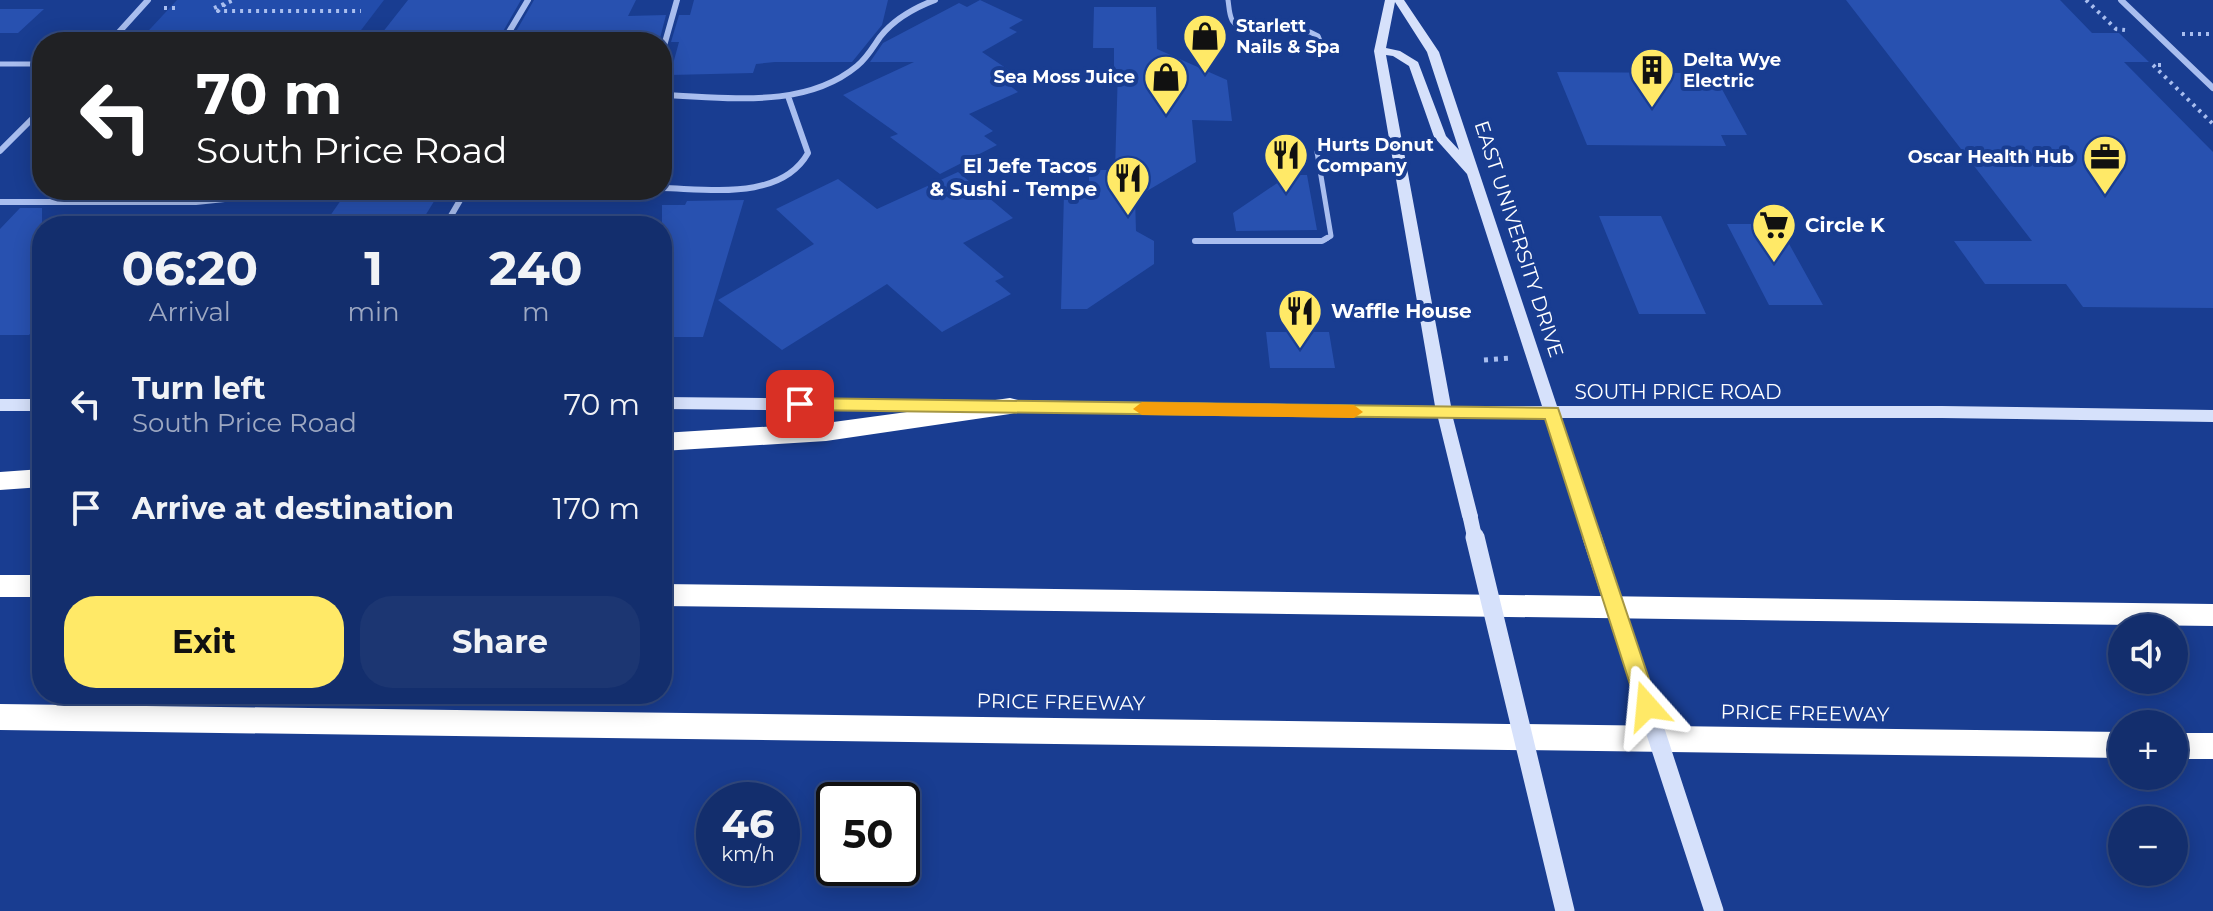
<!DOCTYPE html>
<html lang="en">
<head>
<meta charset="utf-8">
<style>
	:root { --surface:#132e6d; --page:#1c3672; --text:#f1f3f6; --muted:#9da8c2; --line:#324a80; --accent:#ffe967 }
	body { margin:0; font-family:Montserrat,sans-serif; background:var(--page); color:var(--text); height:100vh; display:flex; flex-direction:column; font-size:30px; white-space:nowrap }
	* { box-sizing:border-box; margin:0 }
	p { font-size:26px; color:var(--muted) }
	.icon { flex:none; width:44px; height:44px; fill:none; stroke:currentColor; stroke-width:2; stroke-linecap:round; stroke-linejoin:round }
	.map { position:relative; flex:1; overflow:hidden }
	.panel { position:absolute; left:32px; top:216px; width:640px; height:488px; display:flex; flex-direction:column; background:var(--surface); border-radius:32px; box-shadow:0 4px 20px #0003,0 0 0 2px var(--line) }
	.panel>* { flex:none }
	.banner { position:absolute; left:32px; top:32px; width:640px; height:168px; border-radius:32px; box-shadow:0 4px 20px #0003,0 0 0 2px var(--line); background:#202124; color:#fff; overflow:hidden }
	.fabs { position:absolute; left:2108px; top:614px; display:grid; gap:16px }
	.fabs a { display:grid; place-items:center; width:80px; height:80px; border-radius:50%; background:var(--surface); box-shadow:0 4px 20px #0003,0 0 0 2px var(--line); font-size:40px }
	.speed { position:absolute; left:696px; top:782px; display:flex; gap:16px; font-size:40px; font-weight:700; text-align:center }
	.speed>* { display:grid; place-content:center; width:104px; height:104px; border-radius:50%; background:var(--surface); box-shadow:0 4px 20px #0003,0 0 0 2px var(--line); line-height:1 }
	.speed small { font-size:20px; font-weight:400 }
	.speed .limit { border:4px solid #111; border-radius:12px; background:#fff; color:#111 }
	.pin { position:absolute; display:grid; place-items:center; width:68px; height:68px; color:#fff; margin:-34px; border-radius:16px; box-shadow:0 4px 12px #0006 }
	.me { position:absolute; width:88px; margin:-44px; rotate:342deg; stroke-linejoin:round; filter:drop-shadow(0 0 6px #0008) }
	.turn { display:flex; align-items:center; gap:28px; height:168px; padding:0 32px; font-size:36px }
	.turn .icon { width:104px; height:104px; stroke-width:2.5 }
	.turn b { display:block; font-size:56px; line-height:68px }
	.eta { display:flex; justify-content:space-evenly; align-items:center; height:136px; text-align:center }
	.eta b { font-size:48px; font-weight:700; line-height:56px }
	.button { display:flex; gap:16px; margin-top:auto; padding:16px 32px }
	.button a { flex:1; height:92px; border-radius:32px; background:var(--accent); color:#111; font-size:32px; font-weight:700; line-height:92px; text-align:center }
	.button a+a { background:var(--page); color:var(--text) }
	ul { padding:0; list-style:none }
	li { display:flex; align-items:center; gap:24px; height:104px; padding:0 32px }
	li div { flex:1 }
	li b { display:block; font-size:30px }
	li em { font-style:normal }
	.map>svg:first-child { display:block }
	.green { fill:#224cab }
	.building { fill:#2851b0 }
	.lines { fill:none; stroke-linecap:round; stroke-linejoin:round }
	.path-far1 { stroke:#a9beef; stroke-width:4; stroke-dasharray:3 5; stroke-linecap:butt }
	.path { stroke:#a9beef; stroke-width:5; stroke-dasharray:4 6; stroke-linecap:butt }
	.lane-far1 { stroke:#a9beef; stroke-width:5 }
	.lane { stroke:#a9beef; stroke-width:6 }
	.street { stroke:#a9beef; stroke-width:6 }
	.secondary { fill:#d6e1fb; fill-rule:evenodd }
	.highway { fill:#fff; fill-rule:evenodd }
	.secondary-bridge-far1 { stroke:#d6e1fb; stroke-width:15 }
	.secondary-bridge { stroke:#d6e1fb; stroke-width:19 }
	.route { fill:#ffe967; stroke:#a69743; stroke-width:2 }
	.slow { fill:#f59e0b }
	.labels { text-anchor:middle; stroke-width:8; stroke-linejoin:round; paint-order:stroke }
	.far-poi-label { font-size:18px; font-weight:bold; fill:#fff; stroke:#193d91; text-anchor:start }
	.poi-label { font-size:20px; font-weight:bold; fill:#fff; stroke:#193d91; text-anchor:start }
	.street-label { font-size:20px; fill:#fff; stroke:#193d91 }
</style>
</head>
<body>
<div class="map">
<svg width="2213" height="911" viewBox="0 0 2213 911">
	<rect width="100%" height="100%" fill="#193d91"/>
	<path class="green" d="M 177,0 L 384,0 L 352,42 L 138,42 Z"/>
	<path class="building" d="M 408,0 L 521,0 L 497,42 L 375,42 Z
		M 534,0 L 636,0 L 628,16 L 666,15 L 659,42 L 510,42 Z
		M 694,0 L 888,0 L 882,25 L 852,62 L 775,62 L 756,64 L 753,73 L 670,75 L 679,42 L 671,42 L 679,15 L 690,15 Z
		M 980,0 L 1023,20 L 1009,28 L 1017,32 L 982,52 L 1022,79 L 1009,85 L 1018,92 L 969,114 L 993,131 L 984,136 L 997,145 L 940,174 L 890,137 L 898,134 L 843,95 L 914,62 L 870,62 L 883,43 L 959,3 L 967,7 Z
		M 1846,0 L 2060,0 L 2092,33 L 2119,33 L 2149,62 L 2124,62 L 2213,152 L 2213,308 L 2083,307 L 2066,284 L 1985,284 L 1954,241 L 2032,241 Z
		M 1094,7 L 1156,7 L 1157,49 L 1227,80 L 1232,121 L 1192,120 L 1196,162 L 1135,198 L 1136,231 L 1154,241 L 1154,264 L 1087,309 L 1061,309 L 1064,193 L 1089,193 L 1089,170 L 1115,170 L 1118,69 L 1114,69 L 1114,48 L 1093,48 Z
		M 0,9 L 44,9 L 18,33 L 0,33 Z
		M 1557,72 L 1688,73 L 1692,82 L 1718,82 L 1747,135 L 1721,135 L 1726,146 L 1587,145 Z
		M 958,172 L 1013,218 L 963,243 L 1004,277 L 995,281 L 1011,294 L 942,332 L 887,284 L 782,350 L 718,300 L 814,244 L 776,209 L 838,179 L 877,209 Z
		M 1289,175 L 1307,175 L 1317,230 L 1236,231 L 1233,213 Z
		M 348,190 L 441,190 L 425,216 L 407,215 L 400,226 L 323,226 Z
		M 744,200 L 703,337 L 662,337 L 662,205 L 685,205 L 687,201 Z
		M 20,208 L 42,208 L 42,321 L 29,335 L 0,335 L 0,229 Z
		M 1599,216 L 1661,216 L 1706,314 L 1639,314 Z
		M 1727,224 L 1778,224 L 1823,305 L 1769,305 Z
		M 1266,332 L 1329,332 L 1335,368 L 1270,368 Z"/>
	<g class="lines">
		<path class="path-far1" d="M 2086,0 L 2116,29 L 2125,30
			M 225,4 L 218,11 L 361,11
			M 164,8 L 179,8
			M 214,8 L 234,0
			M 2182,34 L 2213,34
			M 2161,65 L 2153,65 L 2213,124"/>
		<path class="path" d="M 1484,360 L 1511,358"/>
		<path class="lane-far1" d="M 1228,0 C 1229,6 1229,14 1232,20 C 1241,37 1292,30 1310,32 L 1318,36 L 1325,53
			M 0,64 L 42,64
			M 1317,152 L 1331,236 L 1324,240"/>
		<path class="lane" d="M 1195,241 L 1322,241 L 1327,238"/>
		<path class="street" d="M 2121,0 L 2213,88
			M 110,42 L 148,0
			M 503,42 L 528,0
			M 662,53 L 677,0
			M 662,95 C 726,97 804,110 857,66 C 867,58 873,47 880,37 C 894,19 914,8 935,0
			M 0,151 L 42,109
			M 662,188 C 709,189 781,201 808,153 L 788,96
			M 0,202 L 196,202 L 312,190
			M 445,226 L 466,190"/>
		<path class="secondary" d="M 1385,0 L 1404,0 L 1439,52 L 1557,406 L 1942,406 L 2213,410 L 2213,422 L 1942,418 L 1561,418 L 1579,472 L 1577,476 L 1565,476 L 1563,472 L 1545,418 L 1453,418 L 1478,516 L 1476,521 L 1464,521 L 1462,516 L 1438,418 L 995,410 L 992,406 L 1000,400 L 1435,406 L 1374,51 ZM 1395,2 L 1427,52 L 1459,150 L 1446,136 L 1418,62 L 1400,51 L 1386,48 ZM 1386,55 L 1393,56 L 1409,66 L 1434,137 L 1467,174 L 1542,406 L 1451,406 Z
			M 662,397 L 972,400 L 980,406 L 972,412 L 662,409 Z
			M 0,399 L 42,399 L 42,411 L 0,411 Z"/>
		<path class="highway" d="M 1010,398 L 1018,400 L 1022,406 L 1018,412 L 1010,414 L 826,441 L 662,451 L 662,433 L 826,423 Z
			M 42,469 L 42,487 L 0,490 L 0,472 Z
			M 0,575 L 42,575 L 42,597 L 0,597 Z
			M 662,584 L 2213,604 L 2213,626 L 662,606 Z
			M 0,704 L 2122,732 L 2122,758 L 0,730 Z
			M 2174,733 L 2213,733 L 2213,759 L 2174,759 Z"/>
		<path class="secondary-bridge-far1" d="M 1571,472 L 1593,539
			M 1470,516 L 1475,539"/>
		<path class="secondary-bridge" d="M 1475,537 L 1565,911
			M 1592,537 L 1714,911"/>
	</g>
	<path class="route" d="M 800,398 L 1558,408 L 1658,706 L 1655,713 L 1647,716 L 1640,713 L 1637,706 L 1545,419 L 800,410 L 791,404 Z"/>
	<path class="slow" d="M 1142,402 L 1354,405 L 1363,412 L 1354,418 L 1142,415 L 1133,409 Z"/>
	<defs>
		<g id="shop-pin" transform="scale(2.3)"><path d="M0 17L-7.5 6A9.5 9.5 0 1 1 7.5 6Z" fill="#ffe967" stroke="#193d91"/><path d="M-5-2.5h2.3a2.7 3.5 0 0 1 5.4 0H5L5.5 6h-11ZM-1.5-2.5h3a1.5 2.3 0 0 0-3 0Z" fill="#111"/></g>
		<g id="building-pin" transform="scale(2.3)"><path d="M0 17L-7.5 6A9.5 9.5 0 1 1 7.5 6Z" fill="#ffe967" stroke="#193d91"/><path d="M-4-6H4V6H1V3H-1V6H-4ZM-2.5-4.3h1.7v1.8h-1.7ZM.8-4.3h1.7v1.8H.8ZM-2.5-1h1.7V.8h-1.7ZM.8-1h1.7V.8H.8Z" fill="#111"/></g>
		<g id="restaurant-pin" transform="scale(2.3)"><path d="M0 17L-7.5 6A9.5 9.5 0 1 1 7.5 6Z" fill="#ffe967" stroke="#193d91"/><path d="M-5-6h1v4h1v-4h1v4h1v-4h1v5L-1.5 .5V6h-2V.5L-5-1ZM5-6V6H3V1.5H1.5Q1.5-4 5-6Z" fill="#111"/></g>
		<g id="office-pin" transform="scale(2.3)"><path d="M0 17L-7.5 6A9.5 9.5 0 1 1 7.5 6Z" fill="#ffe967" stroke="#193d91"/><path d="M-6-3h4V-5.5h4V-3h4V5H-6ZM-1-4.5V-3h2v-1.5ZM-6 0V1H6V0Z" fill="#111"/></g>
		<g id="supermarket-pin" transform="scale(2.3)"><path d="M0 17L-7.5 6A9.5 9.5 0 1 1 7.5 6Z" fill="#ffe967" stroke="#193d91"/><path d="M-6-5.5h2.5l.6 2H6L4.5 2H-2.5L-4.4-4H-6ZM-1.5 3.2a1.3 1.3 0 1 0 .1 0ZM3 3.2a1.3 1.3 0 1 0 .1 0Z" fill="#111"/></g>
	</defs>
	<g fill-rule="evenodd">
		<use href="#shop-pin" x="1205" y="36"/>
		<use href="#building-pin" x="1652" y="70"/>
		<use href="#shop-pin" x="1166" y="77"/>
		<use href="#restaurant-pin" x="1286" y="155"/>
		<use href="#office-pin" x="2105" y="157"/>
		<use href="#restaurant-pin" x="1128" y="178"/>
		<use href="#supermarket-pin" x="1774" y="225"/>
		<use href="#restaurant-pin" x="1300" y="311"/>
	</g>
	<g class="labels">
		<g class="far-poi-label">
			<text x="1236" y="32">Starlett<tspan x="1236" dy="21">Nails &amp; Spa</tspan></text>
			<text x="1683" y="66">Delta Wye<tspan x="1683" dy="21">Electric</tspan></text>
			<text x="1135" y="83" text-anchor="end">Sea Moss Juice</text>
			<text x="1317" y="151">Hurts Donut<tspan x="1317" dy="21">Company</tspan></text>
			<text x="2074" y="163" text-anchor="end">Oscar Health Hub</text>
		</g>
		<g class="poi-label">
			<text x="1097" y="173" text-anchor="end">El Jefe Tacos<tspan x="1097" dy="23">&amp; Sushi - Tempe</tspan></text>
			<text x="1805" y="232">Circle K</text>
			<text x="1331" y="318">Waffle House</text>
		</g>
		<g class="street-label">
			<text transform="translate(1519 239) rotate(72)" y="7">EAST UNIVERSITY DRIVE</text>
			<text x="1678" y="399">SOUTH PRICE ROAD</text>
			<text transform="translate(1061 702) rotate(1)" y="7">PRICE FREEWAY</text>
			<text transform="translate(1805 713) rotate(1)" y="7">PRICE FREEWAY</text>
		</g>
	</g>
</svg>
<div class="fabs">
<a><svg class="icon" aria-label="sound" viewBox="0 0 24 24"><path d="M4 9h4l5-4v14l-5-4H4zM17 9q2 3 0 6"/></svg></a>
<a>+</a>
<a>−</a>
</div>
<div class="speed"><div>46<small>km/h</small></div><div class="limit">50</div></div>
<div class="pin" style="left:800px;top:404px;background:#d93025"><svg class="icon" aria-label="arrive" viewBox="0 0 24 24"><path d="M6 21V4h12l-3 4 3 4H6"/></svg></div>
<svg class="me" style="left:1647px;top:706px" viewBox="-20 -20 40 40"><path d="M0-17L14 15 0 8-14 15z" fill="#ffe967" stroke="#fff" stroke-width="4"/></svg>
<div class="banner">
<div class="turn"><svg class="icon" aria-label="left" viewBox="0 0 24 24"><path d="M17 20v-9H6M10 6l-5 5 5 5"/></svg><div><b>70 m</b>South Price Road</div></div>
</div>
<section class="panel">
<div class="eta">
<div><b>06:20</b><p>Arrival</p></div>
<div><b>1</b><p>min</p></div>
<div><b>240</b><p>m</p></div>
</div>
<ul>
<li><svg class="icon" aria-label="left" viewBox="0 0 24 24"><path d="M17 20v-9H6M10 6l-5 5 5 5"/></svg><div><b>Turn left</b><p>South Price Road</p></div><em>70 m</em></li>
<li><svg class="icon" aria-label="arrive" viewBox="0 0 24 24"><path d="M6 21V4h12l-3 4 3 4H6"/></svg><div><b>Arrive at destination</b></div><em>170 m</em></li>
</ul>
<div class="button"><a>Exit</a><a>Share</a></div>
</section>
</div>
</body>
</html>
